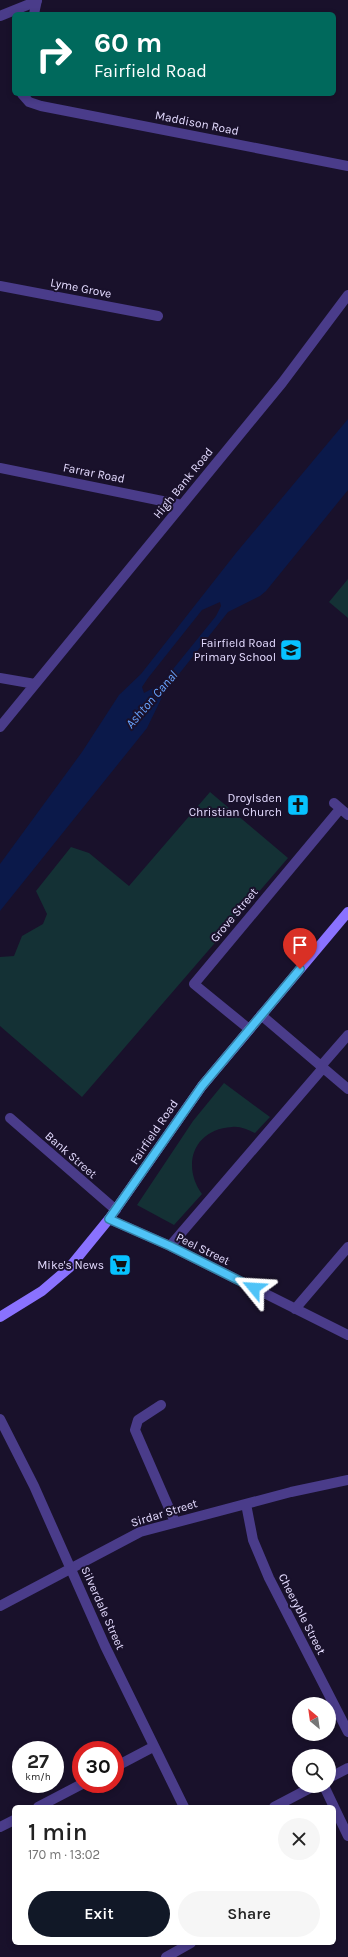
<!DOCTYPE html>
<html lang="en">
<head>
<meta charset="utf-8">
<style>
	:root { --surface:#fff; --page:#f6f6f6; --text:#222; --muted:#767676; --accent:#111827 }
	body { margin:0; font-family:Karla,sans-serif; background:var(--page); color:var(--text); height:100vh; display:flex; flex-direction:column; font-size:15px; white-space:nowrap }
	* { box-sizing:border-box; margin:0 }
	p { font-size:13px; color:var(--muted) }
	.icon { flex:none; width:22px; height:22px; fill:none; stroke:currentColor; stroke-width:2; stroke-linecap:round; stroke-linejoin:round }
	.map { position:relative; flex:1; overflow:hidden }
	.details { position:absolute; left:12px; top:1805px; width:324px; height:140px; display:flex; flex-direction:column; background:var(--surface); border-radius:6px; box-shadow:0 2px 6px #0003 }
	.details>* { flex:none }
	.top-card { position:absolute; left:12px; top:12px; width:324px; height:84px; border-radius:6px; box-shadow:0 2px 6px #0003; background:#00695c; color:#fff; overflow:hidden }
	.needle { width:26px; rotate:331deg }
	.tools { position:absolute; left:292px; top:1697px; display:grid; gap:8px }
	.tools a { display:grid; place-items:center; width:44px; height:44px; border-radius:50%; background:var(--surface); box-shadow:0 2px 6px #0003; font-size:20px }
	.speed { position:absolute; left:12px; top:1741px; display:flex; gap:8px; font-size:20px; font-weight:700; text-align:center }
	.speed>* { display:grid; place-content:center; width:52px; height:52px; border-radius:50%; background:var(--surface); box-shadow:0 2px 6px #0003; line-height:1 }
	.speed small { font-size:10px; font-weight:400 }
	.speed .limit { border:6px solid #d22; background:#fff; color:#111 }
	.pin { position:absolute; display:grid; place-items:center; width:34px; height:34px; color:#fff; margin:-41px -17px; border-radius:50% 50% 50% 0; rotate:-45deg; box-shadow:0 0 4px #0007 }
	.pin .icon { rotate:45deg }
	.me { position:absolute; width:44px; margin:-22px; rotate:297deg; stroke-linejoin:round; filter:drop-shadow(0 0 3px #0008) }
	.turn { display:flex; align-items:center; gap:14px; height:84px; padding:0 16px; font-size:18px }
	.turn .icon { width:52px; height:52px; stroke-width:2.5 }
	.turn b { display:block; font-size:28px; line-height:34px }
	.round { display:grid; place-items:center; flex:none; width:42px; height:42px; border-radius:21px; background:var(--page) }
	.summary { display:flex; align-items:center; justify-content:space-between; height:68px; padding:0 16px }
	h1 { font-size:24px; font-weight:600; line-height:30px }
	.cta { display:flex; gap:8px; margin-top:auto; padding:8px 16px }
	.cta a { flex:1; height:46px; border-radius:24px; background:var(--accent); color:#fff; font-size:16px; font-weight:600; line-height:46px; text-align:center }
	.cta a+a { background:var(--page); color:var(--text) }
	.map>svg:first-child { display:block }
	.green { fill:#143135 }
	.water { fill:#0b194a; fill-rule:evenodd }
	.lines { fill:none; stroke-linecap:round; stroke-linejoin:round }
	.street { stroke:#4a3c8a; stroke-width:10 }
	.secondary { stroke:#8a72ff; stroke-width:10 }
	.route-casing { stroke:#337fa1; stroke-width:10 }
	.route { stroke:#4fc3f7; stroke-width:7 }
	.labels { text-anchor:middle; stroke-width:4; stroke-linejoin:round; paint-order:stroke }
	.street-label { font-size:12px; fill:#e4dbff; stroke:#19112b }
	.poi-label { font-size:12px; fill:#e4dbff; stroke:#19112b; text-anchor:end }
	.water-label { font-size:13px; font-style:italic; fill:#69a4ff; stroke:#19112b }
</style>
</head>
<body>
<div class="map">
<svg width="348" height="1957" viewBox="0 0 348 1957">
	<rect width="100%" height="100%" fill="#19112b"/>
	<path class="green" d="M 348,579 L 348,618 L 329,602 Z
		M 210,792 L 288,858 L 82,1097 L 0,1026 L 0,957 L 14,956 L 22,936 L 43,924 L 47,914 L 36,891 L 71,847 L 89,853 L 129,886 Z
		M 224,1083 L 270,1117 L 255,1133 C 248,1130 240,1126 232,1127 C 194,1129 181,1165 202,1194 L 174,1225 L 137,1205 L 193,1121 Z"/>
	<path class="water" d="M 348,419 L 348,490 L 266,591 L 260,596 L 228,612 L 164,693 L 147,728 L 0,911 L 0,864 L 82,752 L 119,695 L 141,674 L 236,553 ZM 220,602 L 221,606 L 216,616 L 161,684 L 144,693 L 142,687 L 148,678 L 202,610 Z"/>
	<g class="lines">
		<path class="street" d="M 34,14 L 37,0
			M 0,16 L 37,1
			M 22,94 L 29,102 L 41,106 L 348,166
			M 0,286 L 158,316
			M 0,468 L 182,505
			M 0,678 L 35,684
			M 0,727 L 282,383 L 348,295
			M 334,803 L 348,815
			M 261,1015 L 348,1089
			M 249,1029 L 194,984 L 340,809
			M 321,1066 L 348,1035
			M 10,1118 L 116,1210
			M 109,1219 L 170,1246 L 348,1335
			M 170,1246 L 323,1068
			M 295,1309 L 348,1247
			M 161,1405 L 138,1420 L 135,1430 L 175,1522
			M 0,1419 L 34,1486 L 105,1646 L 184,1807
			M 246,1504 L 253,1540 L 269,1578 L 348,1732
			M 0,1606 L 140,1532 L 291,1492 L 348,1480
			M 115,1767 L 153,1747
			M 329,1778 L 348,1768
			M 324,1786 L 334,1807
			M 38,1807 L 82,1784
			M 274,1807 L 314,1786
			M 334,1807 L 348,1836
			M 0,1827 L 14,1820
			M 166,1957 L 191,1943"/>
		<path class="secondary" d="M 0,1317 L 42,1291 L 69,1268 L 109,1219 L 202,1086 L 348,912"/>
	</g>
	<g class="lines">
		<g class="route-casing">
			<path id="route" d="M 254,1288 L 170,1246 L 109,1219 L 202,1086 L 300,969"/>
		</g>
		<use href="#route" class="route"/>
	</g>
	<defs>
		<g id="school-square" transform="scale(1.15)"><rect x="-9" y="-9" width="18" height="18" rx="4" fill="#07c2ff" stroke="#19112b"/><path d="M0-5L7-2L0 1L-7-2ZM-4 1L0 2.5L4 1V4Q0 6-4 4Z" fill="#111"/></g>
		<g id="church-square" transform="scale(1.15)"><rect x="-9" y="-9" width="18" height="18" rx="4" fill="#07c2ff" stroke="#19112b"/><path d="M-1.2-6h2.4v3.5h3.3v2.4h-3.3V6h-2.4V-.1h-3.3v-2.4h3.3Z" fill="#111"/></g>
		<g id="supermarket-square" transform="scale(1.15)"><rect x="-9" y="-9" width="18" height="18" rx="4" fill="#07c2ff" stroke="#19112b"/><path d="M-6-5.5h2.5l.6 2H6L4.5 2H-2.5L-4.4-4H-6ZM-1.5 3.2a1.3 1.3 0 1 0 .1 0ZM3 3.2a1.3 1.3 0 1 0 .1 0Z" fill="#111"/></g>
	</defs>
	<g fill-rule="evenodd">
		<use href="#school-square" x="291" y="650"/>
		<use href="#church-square" x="298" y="805"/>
		<use href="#supermarket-square" x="120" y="1265"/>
	</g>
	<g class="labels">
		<g class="street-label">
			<text transform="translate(197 123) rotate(11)" y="4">Maddison Road</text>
			<text transform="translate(81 288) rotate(11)" y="4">Lyme Grove</text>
			<text transform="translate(94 473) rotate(11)" y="4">Farrar Road</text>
			<text transform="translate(183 483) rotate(-51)" y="4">High Bank Road</text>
			<text transform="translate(234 915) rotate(-50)" y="4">Grove Street</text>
			<text transform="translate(154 1132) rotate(-56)" y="4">Fairfield Road</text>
			<text transform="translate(71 1155) rotate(41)" y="4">Bank Street</text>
			<text transform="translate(203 1249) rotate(26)" y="4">Peel Street</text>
			<text transform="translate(164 1513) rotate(-17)" y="4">Sirdar Street</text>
			<text transform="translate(103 1608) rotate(66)" y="4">Silverdale Street</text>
			<text transform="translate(302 1614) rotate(63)" y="4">Cheeryble Street</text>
		</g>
		<g class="poi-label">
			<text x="276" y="647">Fairfield Road<tspan x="276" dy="14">Primary School</tspan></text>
			<text x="282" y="802">Droylsden<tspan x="282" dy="14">Christian Church</tspan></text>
			<text x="104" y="1269">Mike's News</text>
		</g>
		<g class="water-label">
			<text transform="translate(151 699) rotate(-49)" y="5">Ashton Canal</text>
		</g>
	</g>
</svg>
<div class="tools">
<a><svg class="needle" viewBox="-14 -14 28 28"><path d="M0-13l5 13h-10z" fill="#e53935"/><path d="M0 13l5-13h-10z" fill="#767676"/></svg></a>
<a><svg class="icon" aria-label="search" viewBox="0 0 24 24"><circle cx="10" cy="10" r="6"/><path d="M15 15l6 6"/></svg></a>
</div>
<div class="speed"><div>27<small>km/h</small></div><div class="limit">30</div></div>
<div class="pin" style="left:300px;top:969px;background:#d93025"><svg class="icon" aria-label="arrive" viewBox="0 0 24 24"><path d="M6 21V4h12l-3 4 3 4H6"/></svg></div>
<svg class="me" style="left:254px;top:1288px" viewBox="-20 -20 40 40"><path d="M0-17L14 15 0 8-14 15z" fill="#4fc3f7" stroke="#fff" stroke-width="4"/></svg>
<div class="top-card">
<div class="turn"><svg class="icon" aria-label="right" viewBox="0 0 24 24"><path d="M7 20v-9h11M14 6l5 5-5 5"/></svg><div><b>60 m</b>Fairfield Road</div></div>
</div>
<section class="details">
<div class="summary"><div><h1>1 min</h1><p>170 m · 13:02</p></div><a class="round"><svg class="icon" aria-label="close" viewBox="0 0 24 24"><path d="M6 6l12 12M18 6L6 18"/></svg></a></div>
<div class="cta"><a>Exit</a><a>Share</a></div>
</section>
</div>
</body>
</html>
